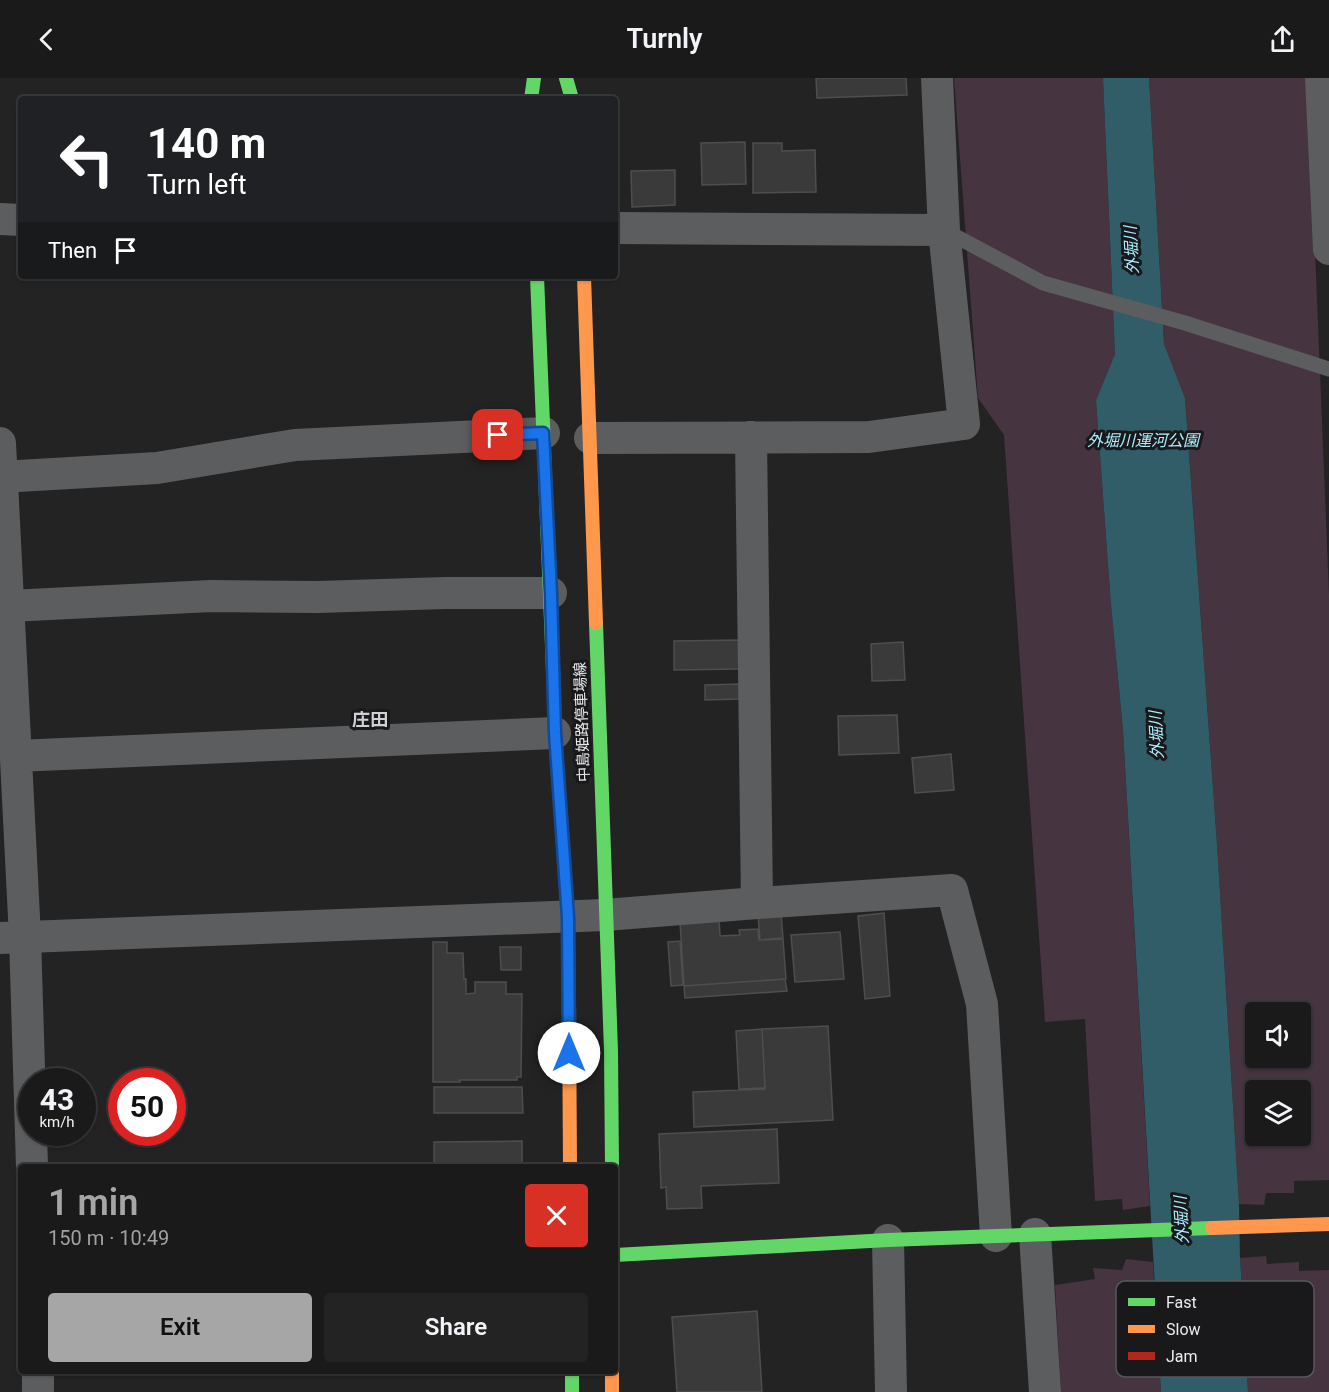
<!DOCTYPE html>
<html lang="en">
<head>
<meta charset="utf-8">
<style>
	:root { --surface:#1a1a1b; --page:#232324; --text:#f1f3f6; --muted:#9fa1a3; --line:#38383a; --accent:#a6a6a7 }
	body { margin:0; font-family:Roboto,"Noto Sans JP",sans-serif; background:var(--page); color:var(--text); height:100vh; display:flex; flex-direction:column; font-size:22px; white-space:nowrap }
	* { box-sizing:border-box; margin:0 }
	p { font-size:20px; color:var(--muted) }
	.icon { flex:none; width:33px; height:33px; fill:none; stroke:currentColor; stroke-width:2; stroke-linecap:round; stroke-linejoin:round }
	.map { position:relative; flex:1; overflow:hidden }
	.drawer { position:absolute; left:18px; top:1086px; width:600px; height:210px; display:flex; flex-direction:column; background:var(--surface); border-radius:6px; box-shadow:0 2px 4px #0004,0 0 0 2px var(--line) }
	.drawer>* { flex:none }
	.banner { position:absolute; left:18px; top:18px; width:600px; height:183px; border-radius:6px; box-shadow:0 2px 4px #0004,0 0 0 2px var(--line); background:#202124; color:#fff; overflow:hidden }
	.fabs { position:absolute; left:1245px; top:924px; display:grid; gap:12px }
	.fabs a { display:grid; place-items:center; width:66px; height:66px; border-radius:6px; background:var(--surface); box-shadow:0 2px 4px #0004,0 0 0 2px var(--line); font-size:30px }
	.speed { position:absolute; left:18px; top:990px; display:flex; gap:12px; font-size:30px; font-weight:700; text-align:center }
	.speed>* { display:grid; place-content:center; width:78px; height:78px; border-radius:50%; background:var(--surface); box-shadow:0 2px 4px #0004,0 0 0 2px var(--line); line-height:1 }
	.speed small { font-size:15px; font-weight:400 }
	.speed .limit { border:9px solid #d22; background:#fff; color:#111 }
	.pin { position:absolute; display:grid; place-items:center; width:51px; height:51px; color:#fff; margin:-26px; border-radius:12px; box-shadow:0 3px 9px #0006 }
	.me { position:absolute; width:66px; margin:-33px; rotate:0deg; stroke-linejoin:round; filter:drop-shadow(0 0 4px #0008) }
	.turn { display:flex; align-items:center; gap:21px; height:126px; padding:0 30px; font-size:27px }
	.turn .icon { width:78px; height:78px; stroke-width:2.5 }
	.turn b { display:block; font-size:42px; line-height:51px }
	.then { display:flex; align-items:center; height:57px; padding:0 30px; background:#0003; gap:12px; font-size:22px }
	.round { display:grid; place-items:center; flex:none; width:63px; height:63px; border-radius:6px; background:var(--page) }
	.headline { display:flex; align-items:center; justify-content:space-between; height:102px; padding:0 30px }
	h1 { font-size:36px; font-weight:600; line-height:45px; color:var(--accent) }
	.cta { display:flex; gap:12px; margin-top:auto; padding:12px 30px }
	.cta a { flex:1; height:69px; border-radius:6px; background:var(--accent); color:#111; font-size:24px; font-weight:600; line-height:69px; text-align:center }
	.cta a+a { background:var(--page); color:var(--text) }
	header { display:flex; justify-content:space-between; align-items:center; height:78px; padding:0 30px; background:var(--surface); font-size:27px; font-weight:600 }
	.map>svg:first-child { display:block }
	.green { fill:#463441; fill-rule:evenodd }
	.water { fill:#315d68 }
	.building { fill:#3b3a3b; stroke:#4e4e4f; stroke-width:1.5 }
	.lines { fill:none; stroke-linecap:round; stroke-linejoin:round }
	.lane { stroke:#5c5d5e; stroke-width:15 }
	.street { stroke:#5c5d5e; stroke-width:32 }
	.fast { stroke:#63d668; stroke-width:14 }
	.slow { stroke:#ff974d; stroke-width:14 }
	.jam { stroke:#b3261e; stroke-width:14 }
	.route-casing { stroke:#114b97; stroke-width:15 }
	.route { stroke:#1a73e8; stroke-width:10 }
	.labels { text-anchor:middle; stroke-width:6; stroke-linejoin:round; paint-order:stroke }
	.street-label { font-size:15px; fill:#ececee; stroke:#19191c }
	.water-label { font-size:16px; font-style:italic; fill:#aceeff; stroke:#19191c }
	.quarter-label { font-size:18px; font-weight:bold; fill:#cfd0d3; stroke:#19191c }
	.key { fill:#19191c; stroke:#58585b; stroke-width:1.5 }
	.key-label { font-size:16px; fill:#ececee }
</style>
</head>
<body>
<header><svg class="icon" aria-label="back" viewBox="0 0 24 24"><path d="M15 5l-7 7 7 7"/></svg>Turnly<svg class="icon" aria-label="share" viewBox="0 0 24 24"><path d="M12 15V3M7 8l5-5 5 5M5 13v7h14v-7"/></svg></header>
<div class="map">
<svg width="1329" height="1314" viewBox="0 0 1329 1314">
	<rect width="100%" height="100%" fill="#232324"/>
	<path class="green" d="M 954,0 L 1103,0 L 1115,276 L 1096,322 L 1111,527 L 1123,652 L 1150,1128 L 1123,1132 L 1122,1121 L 1095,1123 L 1085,941 L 1045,944 L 1004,357 L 978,320 Z
		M 1149,0 L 1308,0 L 1329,516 L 1329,1102 L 1294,1103 L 1294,1115 L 1266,1115 L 1264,1127 L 1239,1126 L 1217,766 L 1185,320 L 1164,266 ZM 1256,934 L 1300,934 L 1300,980 L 1256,980 ZM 1256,1012 L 1300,1012 L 1300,1058 L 1256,1058 Z
		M 1266,1178 L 1267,1186 L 1299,1184 L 1299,1193 L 1329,1192 L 1329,1314 L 1248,1314 L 1240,1180 Z
		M 1126,1181 L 1153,1184 L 1161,1314 L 1061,1314 L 1055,1207 L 1095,1201 L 1093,1190 L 1122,1192 Z"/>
	<path class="water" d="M 1103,0 L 1149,0 L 1164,266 L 1185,320 L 1217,766 L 1239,1126 L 1240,1180 L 1248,1314 L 1161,1314 L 1123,652 L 1111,527 L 1096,322 L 1115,276 Z"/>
	<path class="building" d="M 816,0 L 906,0 L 907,17 L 817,20 Z
		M 745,64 L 746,106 L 702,107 L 701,65 Z
		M 753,65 L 782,65 L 782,73 L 815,72 L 816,114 L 753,115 Z
		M 675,92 L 675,127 L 632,129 L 631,93 Z
		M 739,562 L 739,591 L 674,592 L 674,563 Z
		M 903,564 L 905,602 L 872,603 L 871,566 Z
		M 739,606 L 739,621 L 705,622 L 705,607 Z
		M 897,637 L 899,675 L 839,677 L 838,638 Z
		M 951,676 L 954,712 L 915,715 L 912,680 Z
		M 781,835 L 783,860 L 760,862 L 758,837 Z
		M 884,835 L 890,918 L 865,921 L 858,838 Z
		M 719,842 L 720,858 L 740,857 L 739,852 L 758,851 L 759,862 L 783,861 L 786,901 L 684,908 L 680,844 Z
		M 840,854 L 844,901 L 795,904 L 791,857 Z
		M 680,863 L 683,907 L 671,908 L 668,864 Z
		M 433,864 L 447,864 L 447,875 L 463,875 L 464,901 L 466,901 L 466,916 L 475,915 L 475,904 L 506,904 L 506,916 L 522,916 L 521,999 L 517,999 L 517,1002 L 460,1002 L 460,1004 L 433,1004 Z
		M 500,869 L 521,869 L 521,892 L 501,892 Z
		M 785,901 L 787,913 L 685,920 L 684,908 Z
		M 828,948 L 833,1042 L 694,1049 L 693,1014 L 765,1011 L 762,951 Z
		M 762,951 L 765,1010 L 739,1011 L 736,953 Z
		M 434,1009 L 522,1009 L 523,1035 L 434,1035 Z
		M 777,1051 L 779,1105 L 701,1108 L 702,1130 L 667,1131 L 666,1109 L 661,1110 L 659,1056 Z
		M 522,1063 L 522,1089 L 434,1089 L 434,1064 Z
		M 757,1233 L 762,1314 L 677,1314 L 672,1239 Z"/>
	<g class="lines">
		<path class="lane" d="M 944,152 L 1043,205 L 1185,245 L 1329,291"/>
		<path class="street" d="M 1321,0 L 1329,171
			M 0,141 L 21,142
			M 615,150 L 944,152
			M 751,359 L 757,825
			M 590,360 L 869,359 L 964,346 L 944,152 L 937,0
			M 0,365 L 25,859 L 32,1089
			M 0,399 L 157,390 L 295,367 L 544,355
			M 9,528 L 211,518 L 318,519 L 445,515 L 551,515
			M 16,678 L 555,655
			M 0,860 L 605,837 L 757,825 L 952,812 L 982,926 L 996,1158
			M 1035,1156 L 1045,1314
			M 888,1162 L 891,1314
			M 38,1293 L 38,1314"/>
		<path class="fast" d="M 566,0 L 572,21
			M 531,21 L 534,0
			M 537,198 L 553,592
			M 596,545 L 611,973 L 612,1089
			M 615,1177 L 888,1162 L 1212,1150
			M 572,1293 L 572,1314"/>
		<path class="slow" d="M 584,198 L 596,545
			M 569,924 L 570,1089
			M 1212,1150 L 1329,1146
			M 612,1293 L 612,1314"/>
		<path class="jam" d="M 553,592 L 555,655 L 568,839 L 569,924"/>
	</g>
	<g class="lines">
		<g class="route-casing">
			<path id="route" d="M 498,357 L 543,355 L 551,515 L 555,655 L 568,839 L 569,975"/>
		</g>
		<use href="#route" class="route"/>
	</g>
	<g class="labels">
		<g class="street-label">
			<text transform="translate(582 644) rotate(-92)" y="5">中島姫路停車場線</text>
		</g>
		<g class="water-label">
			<text transform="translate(1131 172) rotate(-93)" y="6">外堀川</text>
			<text x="1143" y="368">外堀川運河公園</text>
			<text transform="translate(1156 657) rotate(-93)" y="6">外堀川</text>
			<text transform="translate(1181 1142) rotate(-93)" y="6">外堀川</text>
		</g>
		<g class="quarter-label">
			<text x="370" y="648">庄田</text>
		</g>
	</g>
	<rect x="1116" y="1203" width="198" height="96" rx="9" class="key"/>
	<rect x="1128" y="1220" width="27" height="8" fill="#63d668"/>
	<rect x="1128" y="1247" width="27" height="8" fill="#ff974d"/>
	<rect x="1128" y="1274" width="27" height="8" fill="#b3261e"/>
	<g class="key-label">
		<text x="1166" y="1230">Fast</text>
		<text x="1166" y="1257">Slow</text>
		<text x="1166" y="1284">Jam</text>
	</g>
</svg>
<div class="fabs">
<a><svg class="icon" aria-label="sound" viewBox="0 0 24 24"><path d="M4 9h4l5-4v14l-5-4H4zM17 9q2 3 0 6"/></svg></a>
<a><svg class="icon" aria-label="layers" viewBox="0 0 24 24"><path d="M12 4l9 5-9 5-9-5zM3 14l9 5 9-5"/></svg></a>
</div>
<div class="speed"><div>43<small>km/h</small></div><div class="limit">50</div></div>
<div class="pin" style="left:498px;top:357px;background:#d93025"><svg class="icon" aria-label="arrive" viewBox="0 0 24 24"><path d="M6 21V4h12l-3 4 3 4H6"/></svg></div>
<svg class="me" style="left:569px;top:975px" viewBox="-20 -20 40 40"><circle r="19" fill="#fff"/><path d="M0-13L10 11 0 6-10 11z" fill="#1a73e8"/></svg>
<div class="banner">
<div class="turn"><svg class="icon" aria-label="left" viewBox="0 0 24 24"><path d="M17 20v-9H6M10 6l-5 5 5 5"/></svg><div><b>140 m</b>Turn left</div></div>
<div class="then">Then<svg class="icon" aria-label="arrive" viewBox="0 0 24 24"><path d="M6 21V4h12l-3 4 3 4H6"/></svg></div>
</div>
<section class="drawer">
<div class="headline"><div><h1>1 min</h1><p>150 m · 10:49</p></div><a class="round" style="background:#d93025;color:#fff"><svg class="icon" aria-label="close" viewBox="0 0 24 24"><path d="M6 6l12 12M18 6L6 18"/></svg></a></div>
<div class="cta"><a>Exit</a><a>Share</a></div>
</section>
</div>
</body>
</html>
